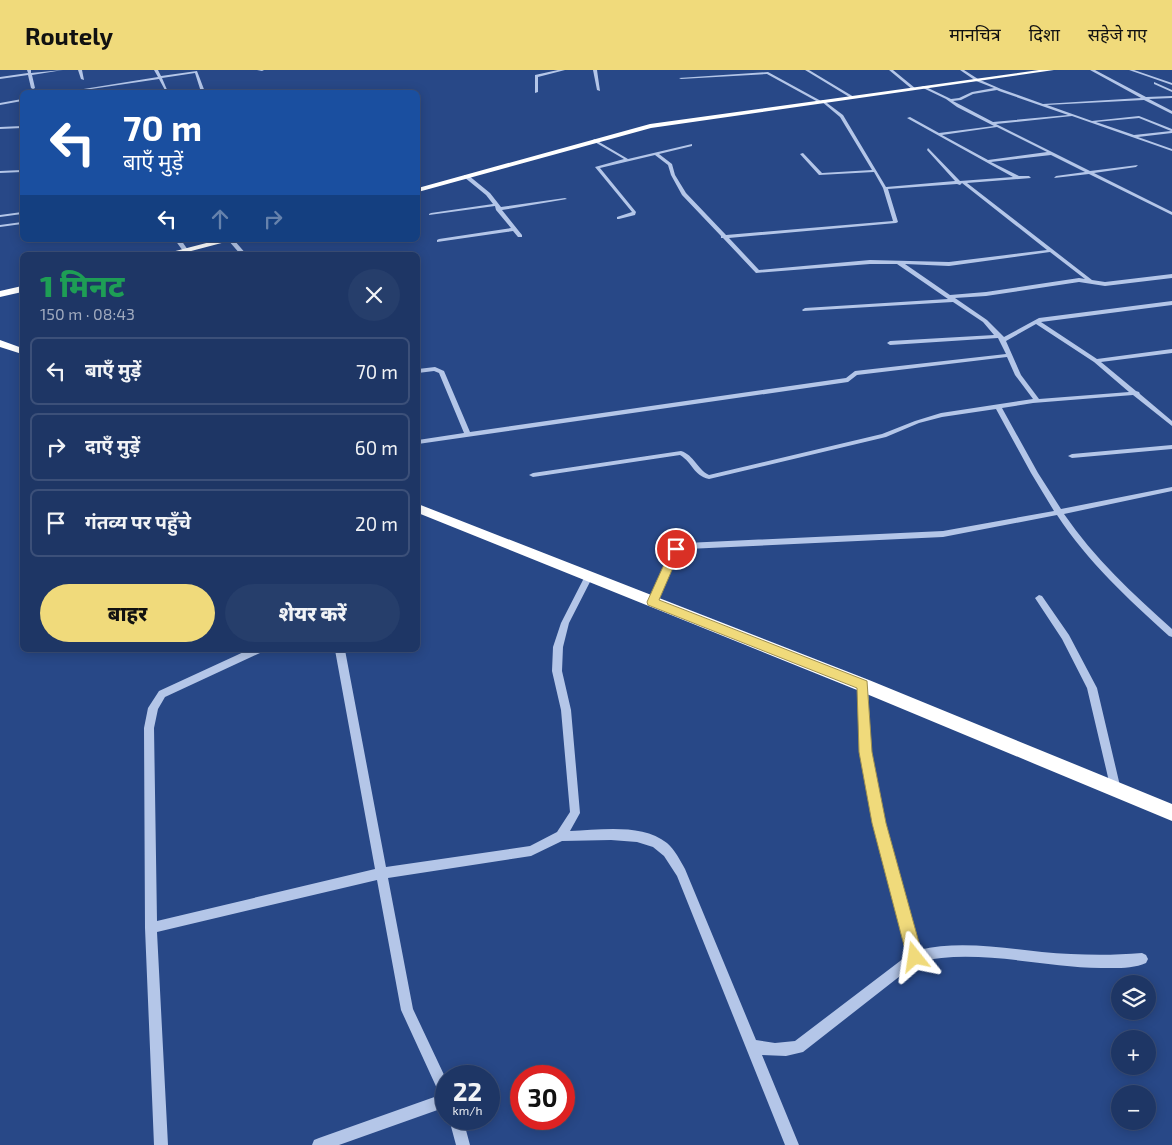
<!DOCTYPE html>
<html lang="hi">
<head>
<meta charset="utf-8">
<style>
	:root { --surface:#1e3665; --page:#263e6b; --text:#f1f3f6; --muted:#a1abbf; --line:#3c5079; --accent:#f0da7b }
	body { margin:0; font-family:"Exo 2","Noto Sans Devanagari",sans-serif; background:var(--page); color:var(--text); height:100vh; display:flex; flex-direction:column; font-size:19px; white-space:nowrap }
	* { box-sizing:border-box; margin:0 }
	p { font-size:16px; color:var(--muted) }
	.icon { flex:none; width:28px; height:28px; fill:none; stroke:currentColor; stroke-width:2; stroke-linecap:round; stroke-linejoin:round }
	.map { position:relative; flex:1; overflow:hidden }
	.details { position:absolute; left:20px; top:182px; width:400px; height:400px; display:flex; flex-direction:column; background:var(--surface); border-radius:8px; box-shadow:0 2px 12px #0003,0 0 0 1px var(--line) }
	.details>* { flex:none }
	.top-card { position:absolute; left:20px; top:20px; width:400px; height:152px; border-radius:8px; box-shadow:0 2px 12px #0003,0 0 0 1px var(--line); background:#1a4fa0; color:#fff; overflow:hidden }
	.fabs { position:absolute; left:1111px; top:905px; display:grid; gap:10px }
	.fabs a { display:grid; place-items:center; width:45px; height:45px; border-radius:50%; background:var(--surface); box-shadow:0 2px 12px #0003,0 0 0 1px var(--line); font-size:25px }
	.speed { position:absolute; left:435px; top:995px; display:flex; gap:10px; font-size:25px; font-weight:700; text-align:center }
	.speed>* { display:grid; place-content:center; width:65px; height:65px; border-radius:50%; background:var(--surface); box-shadow:0 2px 12px #0003,0 0 0 1px var(--line); line-height:1 }
	.speed small { font-size:12px; font-weight:400 }
	.speed .limit { border:8px solid #d22; background:#fff; color:#111 }
	.pin { position:absolute; display:grid; place-items:center; width:42px; height:42px; color:#fff; margin:-21px; border:2px solid #fff; border-radius:50%; box-shadow:0 1px 5px #0007 }
	.me { position:absolute; width:55px; margin:-28px; rotate:345deg; stroke-linejoin:round; filter:drop-shadow(0 0 4px #0008) }
	.turn { display:flex; align-items:center; gap:18px; height:105px; padding:0 20px; font-size:22px }
	.turn .icon { width:65px; height:65px; stroke-width:2.5 }
	.turn b { display:block; font-size:35px; line-height:42px }
	.lanes { display:flex; align-items:center; height:48px; padding:0 20px; background:#0003; justify-content:center; gap:25px; direction:ltr }
	.lanes .off { opacity:.35 }
	.round { display:grid; place-items:center; flex:none; width:52px; height:52px; border-radius:26px; background:var(--page) }
	.head { display:flex; align-items:center; justify-content:space-between; height:85px; padding:0 20px }
	h1 { font-size:30px; font-weight:800; line-height:38px; color:#1e9e55 }
	.button { display:flex; gap:10px; margin-top:auto; padding:10px 20px }
	.button a { flex:1; height:58px; border-radius:30px; background:var(--accent); color:#111; font-size:20px; font-weight:800; line-height:58px; text-align:center }
	.button a+a { background:var(--page); color:var(--text) }
	ul { padding:0; list-style:none }
	li { display:flex; align-items:center; gap:15px; height:68px; margin:0 10px 8px; padding:0 10px; border:2px solid var(--line); border-radius:8px }
	li div { flex:1 }
	li b { display:block; font-size:19px }
	li em { font-style:normal }
	header { display:flex; align-items:center; gap:30px; box-sizing:border-box; height:70px; padding:0 25px; background:var(--accent); color:#111 }
	header strong { font-size:24px }
	nav { display:flex; gap:28px; margin-inline-start:auto; font-size:18px }
	.map>svg:first-child { display:block }
	.lines { fill:none; stroke-linecap:round; stroke-linejoin:round }
	.minor { fill:#b4c6e8; fill-rule:evenodd }
	.highway { fill:#fff; fill-rule:evenodd }
	.route { fill:#f0da7b; stroke:#9c8e50 }
</style>
</head>
<body>
<header>
<strong>Routely</strong>
<nav><a>मानचित्र</a><a>दिशा</a><a>सहेजे गए</a></nav>
</header>
<div class="map">
<svg width="1172" height="1075" viewBox="0 0 1172 1075">
	<rect width="100%" height="100%" fill="#284887"/>
	<g class="lines">
		<path class="minor" d="M 27,0 L 31,0 L 31,3 L 63,0 L 32,5 L 35,18 L 33,19 L 31,18 L 28,5 L 0,9 L 0,7 L 28,3 Z
			M 78,0 L 82,0 L 84,10 L 81,9 Z
			M 154,0 L 158,0 L 161,6 L 197,1 L 205,22 L 201,22 L 195,3 L 162,8 L 168,22 L 166,22 L 159,9 L 71,22 L 65,22 L 158,7 Z
			M 257,0 L 264,0 L 262,1 Z
			M 558,0 L 565,0 L 538,7 L 538,22 L 535,23 L 535,5 Z
			M 593,0 L 597,0 L 600,21 L 597,20 Z
			M 805,0 L 809,0 L 854,27 L 851,28 Z
			M 889,0 L 893,0 L 915,18 L 915,20 L 913,20 Z
			M 960,0 L 964,0 L 978,9 L 1001,19 L 1043,34 L 1141,28 L 1090,0 L 1095,0 L 1146,27 L 1172,26 L 1172,28 L 1149,29 L 1172,41 L 1172,44 L 1144,30 L 1047,35 L 1092,51 L 1139,46 L 1172,59 L 1172,63 L 1138,67 L 1172,79 L 1172,81 L 1072,46 L 996,54 L 1090,101 L 1138,95 L 1136,97 L 1094,103 L 1172,142 L 1172,145 L 1089,104 L 1054,108 L 1056,106 L 1085,102 L 1051,85 L 991,92 L 1019,106 L 1029,106 L 1031,108 L 967,113 L 1092,210 L 1105,212 L 1172,204 L 1172,208 L 1105,216 L 1079,212 L 986,226 L 955,228 L 987,250 L 1004,267 L 1039,248 L 1172,231 L 1172,235 L 1041,252 L 1097,289 L 1172,279 L 1172,283 L 1101,292 L 1136,321 L 1139,322 L 1140,324 L 1172,351 L 1172,356 L 1133,325 L 1033,333 L 1002,338 L 1038,403 L 1061,439 L 1172,417 L 1172,421 L 1064,444 C 1094,488 1132,523 1172,559 L 1172,567 L 1169,566 C 1128,529 1088,492 1057,445 L 943,467 L 687,479 L 677,484 L 655,534 L 652,535 L 648,532 L 671,480 L 686,473 L 943,461 L 1054,441 L 1031,403 L 996,339 L 942,347 L 919,353 L 886,367 L 709,409 C 693,405 693,393 680,385 L 533,407 L 529,405 L 533,403 L 681,381 C 694,385 697,399 709,405 L 882,364 L 915,351 L 941,343 L 1033,329 L 1015,305 L 1007,287 L 857,305 L 848,312 L 418,374 L 418,370 L 464,363 L 439,303 L 434,301 L 418,303 L 418,299 L 435,297 L 444,301 L 470,362 L 846,308 L 855,301 L 1006,284 L 998,268 L 890,275 L 887,273 L 890,271 L 994,265 L 983,252 L 953,232 L 803,241 L 802,240 L 805,238 L 948,229 L 897,194 L 870,194 L 756,203 L 723,168 L 721,168 L 721,166 L 682,125 L 671,105 L 668,95 L 655,85 L 600,98 L 636,142 L 635,145 L 619,149 L 617,149 L 617,147 L 632,142 L 595,97 L 624,89 L 593,71 L 594,69 L 628,89 L 692,74 L 692,76 L 659,84 L 672,94 L 675,105 L 686,123 L 726,165 L 893,151 L 883,118 L 874,102 L 819,105 L 800,84 L 803,83 L 822,103 L 872,100 L 840,47 L 821,31 L 818,32 L 767,4 L 681,9 L 679,8 L 768,2 L 821,31 L 823,30 L 843,45 L 886,117 L 955,111 L 927,80 L 928,78 L 960,111 L 1013,107 L 907,48 L 910,47 L 939,63 L 994,56 L 957,37 L 946,29 L 921,17 L 924,16 L 951,29 L 959,28 L 972,22 L 994,18 L 976,11 ZM 997,20 L 999,21 L 1068,45 L 993,52 L 953,31 L 961,30 L 973,24 ZM 1139,48 L 1171,61 L 1134,65 L 1096,52 ZM 997,57 L 1047,82 L 988,90 L 942,65 ZM 962,113 L 1047,180 L 949,192 L 870,190 L 759,200 L 729,168 L 896,153 L 898,152 L 888,119 L 957,114 L 960,115 ZM 1050,182 L 1085,209 L 1079,208 L 986,222 L 950,225 L 905,194 L 949,196 ZM 1036,254 L 1094,292 L 1129,322 L 1039,329 L 1021,305 L 1006,271 Z
			M 1129,0 L 1134,0 L 1172,13 L 1172,15 Z
			M 1154,12 L 1172,20 L 1172,22 L 1154,14 Z
			M 22,29 L 22,31 L 0,35 L 0,33 Z
			M 22,56 L 22,58 L 0,59 L 0,57 Z
			M 22,100 L 22,102 L 0,103 L 0,101 Z
			M 464,105 L 468,105 L 490,123 L 501,137 L 565,128 L 567,129 L 502,140 L 522,165 L 522,167 L 518,167 L 513,161 L 437,172 L 437,170 L 439,169 L 511,158 L 496,140 L 495,136 L 429,145 L 429,144 L 431,143 L 493,134 L 486,125 L 464,107 Z
			M 22,142 L 22,144 L 0,147 L 0,145 Z
			M 22,152 L 22,154 L 0,157 L 0,155 Z
			M 175,170 L 181,170 L 188,180 L 187,181 L 183,181 Z
			M 228,170 L 234,170 L 247,185 L 241,185 Z
			M 1172,375 L 1172,379 L 1072,388 L 1068,386 L 1072,384 Z
			M 588,505 L 592,508 L 569,553 L 563,577 L 562,601 L 571,640 L 580,743 L 570,761 C 600,760 642,753 667,773 C 675,780 680,790 685,799 L 756,970 L 775,973 L 795,971 L 908,885 L 874,753 L 861,681 L 858,615 L 860,612 L 863,611 L 866,612 L 868,615 L 871,681 L 884,753 L 919,880 C 959,870 1002,878 1042,882 C 1075,885 1108,886 1142,883 L 1146,885 L 1148,889 L 1146,893 C 1133,899 1115,898 1101,898 C 1042,897 975,878 918,892 L 803,982 L 786,986 L 762,985 L 799,1075 L 785,1075 L 677,806 L 664,786 L 653,777 L 637,772 L 611,770 L 562,771 L 531,786 L 388,808 L 413,939 L 446,1009 L 446,1037 L 339,1075 L 312,1075 L 314,1070 L 319,1068 L 440,1025 L 401,940 L 377,810 L 157,862 L 168,1075 L 154,1075 L 145,858 L 144,658 L 148,638 L 159,621 L 248,580 L 262,580 L 260,583 L 165,627 L 158,639 L 154,658 L 157,851 L 375,799 L 335,580 L 345,580 L 386,797 L 530,776 L 557,762 L 570,742 L 561,640 L 552,601 L 553,577 L 561,553 L 584,508 Z
			M 1039,525 L 1042,526 L 1069,565 L 1097,618 L 1121,720 L 1120,723 L 1116,725 L 1112,723 L 1111,720 L 1087,618 L 1062,569 L 1035,528 Z
			M 449,1049 L 463,1049 L 470,1075 L 456,1075 Z"/>
		<path class="highway" d="M 1039,0 L 1054,0 L 651,58 L 418,122 L 418,118 L 650,54 Z
			M 218,170 L 233,170 L 176,185 L 160,185 Z
			M 22,216 L 22,222 L 0,227 L 0,221 Z
			M 0,270 L 22,278 L 22,284 L 0,277 Z
			M 418,434 L 869,610 L 1172,734 L 1172,751 L 857,620 L 418,443 Z"/>
	</g>
	<path class="route" d="M 676,476 L 681,479 L 659,530 L 867,611 L 872,682 L 886,753 L 923,887 L 921,893 L 915,895 L 909,893 L 907,887 L 872,753 L 859,682 L 857,618 L 648,535 L 647,532 L 671,479 Z"/>
</svg>
<div class="fabs">
<a><svg class="icon" aria-label="layers" viewBox="0 0 24 24"><path d="M12 4l9 5-9 5-9-5zM3 14l9 5 9-5"/></svg></a>
<a>+</a>
<a>−</a>
</div>
<div class="speed"><div>22<small>km/h</small></div><div class="limit">30</div></div>
<div class="pin" style="left:676px;top:479px;background:#d93025"><svg class="icon" aria-label="arrive" viewBox="0 0 24 24"><path d="M6 21V4h12l-3 4 3 4H6"/></svg></div>
<svg class="me" style="left:915px;top:887px" viewBox="-20 -20 40 40"><path d="M0-17L14 15 0 8-14 15z" fill="#f0da7b" stroke="#fff" stroke-width="4"/></svg>
<div class="top-card">
<div class="turn"><svg class="icon" aria-label="left" viewBox="0 0 24 24"><path d="M17 20v-9H6M10 6l-5 5 5 5"/></svg><div><b>70 m</b>बाएँ मुड़ें</div></div>
<div class="lanes"><svg class="icon" aria-label="left" viewBox="0 0 24 24"><path d="M17 20v-9H6M10 6l-5 5 5 5"/></svg><svg class="icon off" aria-label="ahead" viewBox="0 0 24 24"><path d="M12 20V5M6 11l6-6 6 6"/></svg><svg class="icon off" aria-label="right" viewBox="0 0 24 24"><path d="M7 20v-9h11M14 6l5 5-5 5"/></svg></div>
</div>
<section class="details">
<div class="head"><div><h1>1 मिनट</h1><p>150 m · 08:43</p></div><a class="round"><svg class="icon" aria-label="close" viewBox="0 0 24 24"><path d="M6 6l12 12M18 6L6 18"/></svg></a></div>
<ul>
<li><svg class="icon" aria-label="left" viewBox="0 0 24 24"><path d="M17 20v-9H6M10 6l-5 5 5 5"/></svg><div><b>बाएँ मुड़ें</b></div><em>70 m</em></li>
<li><svg class="icon" aria-label="right" viewBox="0 0 24 24"><path d="M7 20v-9h11M14 6l5 5-5 5"/></svg><div><b>दाएँ मुड़ें</b></div><em>60 m</em></li>
<li><svg class="icon" aria-label="arrive" viewBox="0 0 24 24"><path d="M6 21V4h12l-3 4 3 4H6"/></svg><div><b>गंतव्य पर पहुँचे</b></div><em>20 m</em></li>
</ul>
<div class="button"><a>बाहर</a><a>शेयर करें</a></div>
</section>
</div>
</body>
</html>
